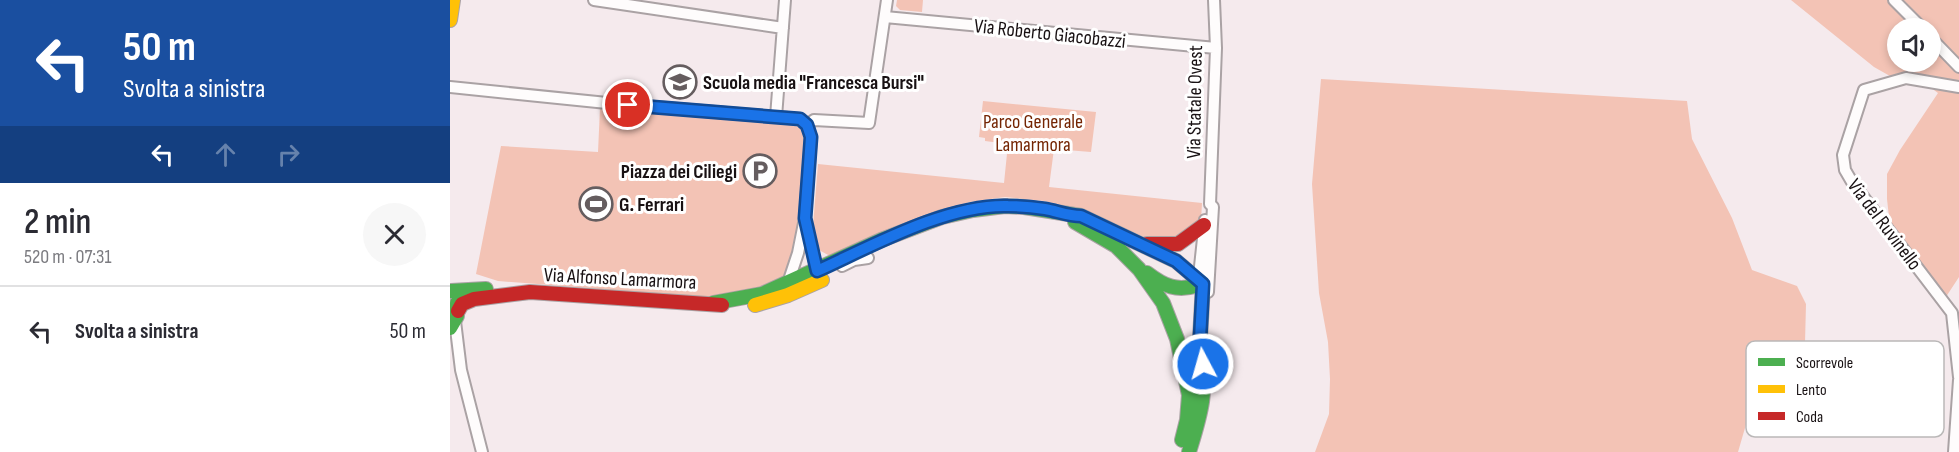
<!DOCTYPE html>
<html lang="it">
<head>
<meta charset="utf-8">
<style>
	:root { --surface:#fff; --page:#f7f7f7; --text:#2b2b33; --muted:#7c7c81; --line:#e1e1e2 }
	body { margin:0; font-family:"Sofia Sans Condensed",sans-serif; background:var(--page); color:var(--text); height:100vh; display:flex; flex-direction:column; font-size:22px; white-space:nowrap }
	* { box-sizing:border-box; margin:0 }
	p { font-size:20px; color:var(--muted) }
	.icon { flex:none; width:33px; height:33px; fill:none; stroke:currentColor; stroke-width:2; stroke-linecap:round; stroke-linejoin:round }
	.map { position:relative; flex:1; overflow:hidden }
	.sheet { display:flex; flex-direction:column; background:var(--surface); width:450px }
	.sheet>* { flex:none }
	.top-card { background:#1a4fa0; color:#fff; overflow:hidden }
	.fabs { position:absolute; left:1437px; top:18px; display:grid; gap:12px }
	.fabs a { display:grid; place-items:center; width:54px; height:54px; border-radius:50%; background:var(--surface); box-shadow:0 3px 9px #0003; font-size:30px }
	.pin { position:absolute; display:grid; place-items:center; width:51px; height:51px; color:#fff; margin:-26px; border:3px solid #fff; border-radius:50%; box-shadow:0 2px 6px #0007 }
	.me { position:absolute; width:66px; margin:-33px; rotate:354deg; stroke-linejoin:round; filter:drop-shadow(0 0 4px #0008) }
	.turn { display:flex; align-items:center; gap:21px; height:126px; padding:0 24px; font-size:27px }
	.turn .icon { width:78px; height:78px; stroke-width:2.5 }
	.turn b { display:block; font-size:42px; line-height:51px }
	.lanes { display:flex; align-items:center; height:57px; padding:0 24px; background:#0003; justify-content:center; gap:30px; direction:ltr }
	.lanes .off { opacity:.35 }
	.round { display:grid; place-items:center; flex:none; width:63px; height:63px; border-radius:32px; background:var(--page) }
	.headline { display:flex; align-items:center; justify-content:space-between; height:102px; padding:0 24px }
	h1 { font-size:36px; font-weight:600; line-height:45px }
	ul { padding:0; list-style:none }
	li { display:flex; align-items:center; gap:18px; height:90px; padding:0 24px; border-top:2px solid var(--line) }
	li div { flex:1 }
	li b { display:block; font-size:22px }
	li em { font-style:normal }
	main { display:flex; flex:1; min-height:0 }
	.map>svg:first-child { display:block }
	.green { fill:#f3c3b5; fill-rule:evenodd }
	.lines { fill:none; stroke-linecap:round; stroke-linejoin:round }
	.street-casing { stroke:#aaa2a4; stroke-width:14 }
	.fast-casing { stroke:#aaa2a4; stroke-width:16 }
	.slow-casing { stroke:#aaa2a4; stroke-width:16 }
	.jam-casing { stroke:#aaa2a4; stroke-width:16 }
	.street { stroke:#fefcfc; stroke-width:10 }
	.fast { stroke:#4caf50; stroke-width:14 }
	.slow { stroke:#ffc107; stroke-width:14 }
	.jam { stroke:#c62828; stroke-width:14 }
	.route-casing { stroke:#114b97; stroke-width:15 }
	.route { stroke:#1a73e8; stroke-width:10 }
	.labels { text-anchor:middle; stroke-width:6; stroke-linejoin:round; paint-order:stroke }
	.street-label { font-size:20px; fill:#181113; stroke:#fff }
	.poi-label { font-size:20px; font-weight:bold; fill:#181113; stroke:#fff; text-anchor:start }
	.park-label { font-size:20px; fill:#742503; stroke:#fff }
	.key { fill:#fff; stroke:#bab8b8; stroke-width:1.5 }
	.key-label { font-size:16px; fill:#181113 }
</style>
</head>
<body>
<main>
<section class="sheet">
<div class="top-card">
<div class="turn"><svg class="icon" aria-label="left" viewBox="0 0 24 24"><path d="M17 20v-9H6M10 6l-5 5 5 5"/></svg><div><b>50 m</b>Svolta a sinistra</div></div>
<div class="lanes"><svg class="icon" aria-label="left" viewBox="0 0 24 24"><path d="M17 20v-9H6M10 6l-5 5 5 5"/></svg><svg class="icon off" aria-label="ahead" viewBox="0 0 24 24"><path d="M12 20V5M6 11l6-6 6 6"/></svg><svg class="icon off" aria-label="right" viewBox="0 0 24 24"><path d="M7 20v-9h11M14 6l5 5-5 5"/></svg></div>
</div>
<div class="headline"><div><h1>2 min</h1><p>520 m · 07:31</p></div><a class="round"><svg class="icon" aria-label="close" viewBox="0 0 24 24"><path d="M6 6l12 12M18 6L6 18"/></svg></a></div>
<ul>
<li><svg class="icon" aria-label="left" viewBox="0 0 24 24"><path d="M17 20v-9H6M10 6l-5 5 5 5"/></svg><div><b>Svolta a sinistra</b></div><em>50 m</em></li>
</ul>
</section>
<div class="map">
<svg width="1509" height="452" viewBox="0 0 1509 452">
	<rect width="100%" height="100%" fill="#f5eaed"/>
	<path class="green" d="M 447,0 L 473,0 L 472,12 L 450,10 L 446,6 Z
		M 1341,0 L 1509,0 L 1509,277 L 1490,306 L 1441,235 L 1437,199 L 1437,174 L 1450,150 L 1488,93 L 1473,82 L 1447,80 L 1424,67 ZM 1448,28 L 1480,28 L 1480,62 L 1448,62 Z
		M 871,79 L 1237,101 L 1242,139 L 1282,218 L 1302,270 L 1347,286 L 1356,304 L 1355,343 L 1333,364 L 1308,375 L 1304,397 L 1288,452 L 865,452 L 879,414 L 880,379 L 878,342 L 869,293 L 862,184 Z
		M 533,101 L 646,112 L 641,152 L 604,149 L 599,187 L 752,203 L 751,221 L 725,241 L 701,240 L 632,210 L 594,201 L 555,197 L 520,202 L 491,211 L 380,256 L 369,250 L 363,236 L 363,226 L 368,164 L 554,183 L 558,144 L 535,141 L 535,138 L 529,137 Z
		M 150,108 L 356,122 L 350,284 L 271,304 L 141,288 L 48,281 L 26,274 L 51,146 L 148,152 Z"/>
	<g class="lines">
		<g class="street-casing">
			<path id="street" d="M 144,0 L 333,28
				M 1444,0 L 1472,28
				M 435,17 L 766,48
				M 1480,37 L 1509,67
				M 0,87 L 157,103 L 350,119 L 357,125 L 361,137 L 355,218 L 348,253 L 338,283
				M 1509,87 L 1456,78 L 1414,90 L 1393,155 L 1395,170 L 1402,182 L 1502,313 L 1509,377
				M 326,117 L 335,0
				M 357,125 L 364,120 L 419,123 L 437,0
				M 356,224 L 367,271 L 365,276
				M 392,266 L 404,260 L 418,258
				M 748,285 L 755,220
				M 758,292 L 763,207 L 760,204 L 766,48 L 764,0
				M 5,321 L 11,370 L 32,452
				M 740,384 L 743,346
				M 1504,452 L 1509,380"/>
		</g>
		<g class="fast-casing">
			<path id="fast" d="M 625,222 L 666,246 L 689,269 L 713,303 L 727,339 L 739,395 L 737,420 L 732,440
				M 697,273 C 714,286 727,292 748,285
				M 1,291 L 36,289
				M 263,303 L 312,294 L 431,240 L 492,217 L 523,210 L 555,206 L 574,207 L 631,216 L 726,261 L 753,284 L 749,357 C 760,388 748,422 739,452
				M 0,328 L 7,316 L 7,303"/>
		</g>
		<g class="slow-casing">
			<path id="slow" d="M 0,20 L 3,0
				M 305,305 L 338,295 L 372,280"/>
		</g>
		<g class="jam-casing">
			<path id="jam" d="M 697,244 L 728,244 L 754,225
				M 8,311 L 12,304 L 24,299 L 80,292 L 272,305"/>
		</g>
		<use href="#street" class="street"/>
		<use href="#fast" class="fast"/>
		<use href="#slow" class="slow"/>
		<use href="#jam" class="jam"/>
	</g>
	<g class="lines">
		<g class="route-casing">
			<path id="route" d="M 178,105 L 350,119 L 357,125 L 361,137 L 355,218 L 367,271 C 422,246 497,204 558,206 C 570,206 583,207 595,209 C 607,211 618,216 631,216 L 726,261 L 753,284 L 749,357 L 753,364"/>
		</g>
		<use href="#route" class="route"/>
	</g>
	<defs>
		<g id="school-ring" transform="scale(1.725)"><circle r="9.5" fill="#fff" stroke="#655d5f" stroke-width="1.5"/><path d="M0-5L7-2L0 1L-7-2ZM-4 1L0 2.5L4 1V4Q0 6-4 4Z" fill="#655d5f"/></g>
		<g id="parking-ring" transform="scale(1.725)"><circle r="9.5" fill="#fff" stroke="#655d5f" stroke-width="1.5"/><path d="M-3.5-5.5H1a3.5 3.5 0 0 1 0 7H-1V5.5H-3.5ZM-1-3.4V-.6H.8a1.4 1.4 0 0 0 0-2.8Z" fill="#655d5f"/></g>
		<g id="stadium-ring" transform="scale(1.725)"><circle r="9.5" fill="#fff" stroke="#655d5f" stroke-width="1.5"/><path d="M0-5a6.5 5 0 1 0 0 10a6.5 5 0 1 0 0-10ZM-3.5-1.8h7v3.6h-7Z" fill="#655d5f"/></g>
	</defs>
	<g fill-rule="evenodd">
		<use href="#school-ring" x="230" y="82"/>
		<use href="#parking-ring" x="310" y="171"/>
		<use href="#stadium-ring" x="146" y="204"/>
	</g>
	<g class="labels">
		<g class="street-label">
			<text transform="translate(600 33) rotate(6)" y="7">Via Roberto Giacobazzi</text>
			<text transform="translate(744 102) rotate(-89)" y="7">Via Statale Ovest</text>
			<text transform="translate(1435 224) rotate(53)" y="7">Via del Ruvinello</text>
			<text transform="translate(170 278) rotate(3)" y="7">Via Alfonso Lamarmora</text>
		</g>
		<g class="poi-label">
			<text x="253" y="89">Scuola media "Francesca Bursi"</text>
			<text x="287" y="178" text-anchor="end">Piazza dei Ciliegi</text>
			<text x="169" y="211">G. Ferrari</text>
		</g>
		<g class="park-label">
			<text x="583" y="128">Parco Generale<tspan x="583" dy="23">Lamarmora</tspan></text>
		</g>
	</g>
	<rect x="1296" y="341" width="198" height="96" rx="9" class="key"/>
	<rect x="1308" y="358" width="27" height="8" fill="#4caf50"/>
	<rect x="1308" y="385" width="27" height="8" fill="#ffc107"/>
	<rect x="1308" y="412" width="27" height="8" fill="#c62828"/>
	<g class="key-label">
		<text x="1346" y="368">Scorrevole</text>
		<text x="1346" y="395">Lento</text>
		<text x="1346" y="422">Coda</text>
	</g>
</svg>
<div class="fabs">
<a><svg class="icon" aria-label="sound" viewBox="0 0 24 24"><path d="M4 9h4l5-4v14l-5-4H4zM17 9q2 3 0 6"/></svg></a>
</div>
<div class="pin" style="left:178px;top:105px;background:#d93025"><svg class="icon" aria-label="arrive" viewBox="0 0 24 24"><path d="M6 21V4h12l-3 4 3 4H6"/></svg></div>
<svg class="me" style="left:753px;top:364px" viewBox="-20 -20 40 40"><circle r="17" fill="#1a73e8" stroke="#fff" stroke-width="3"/><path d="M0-11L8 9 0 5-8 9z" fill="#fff"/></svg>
</div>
</main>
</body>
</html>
